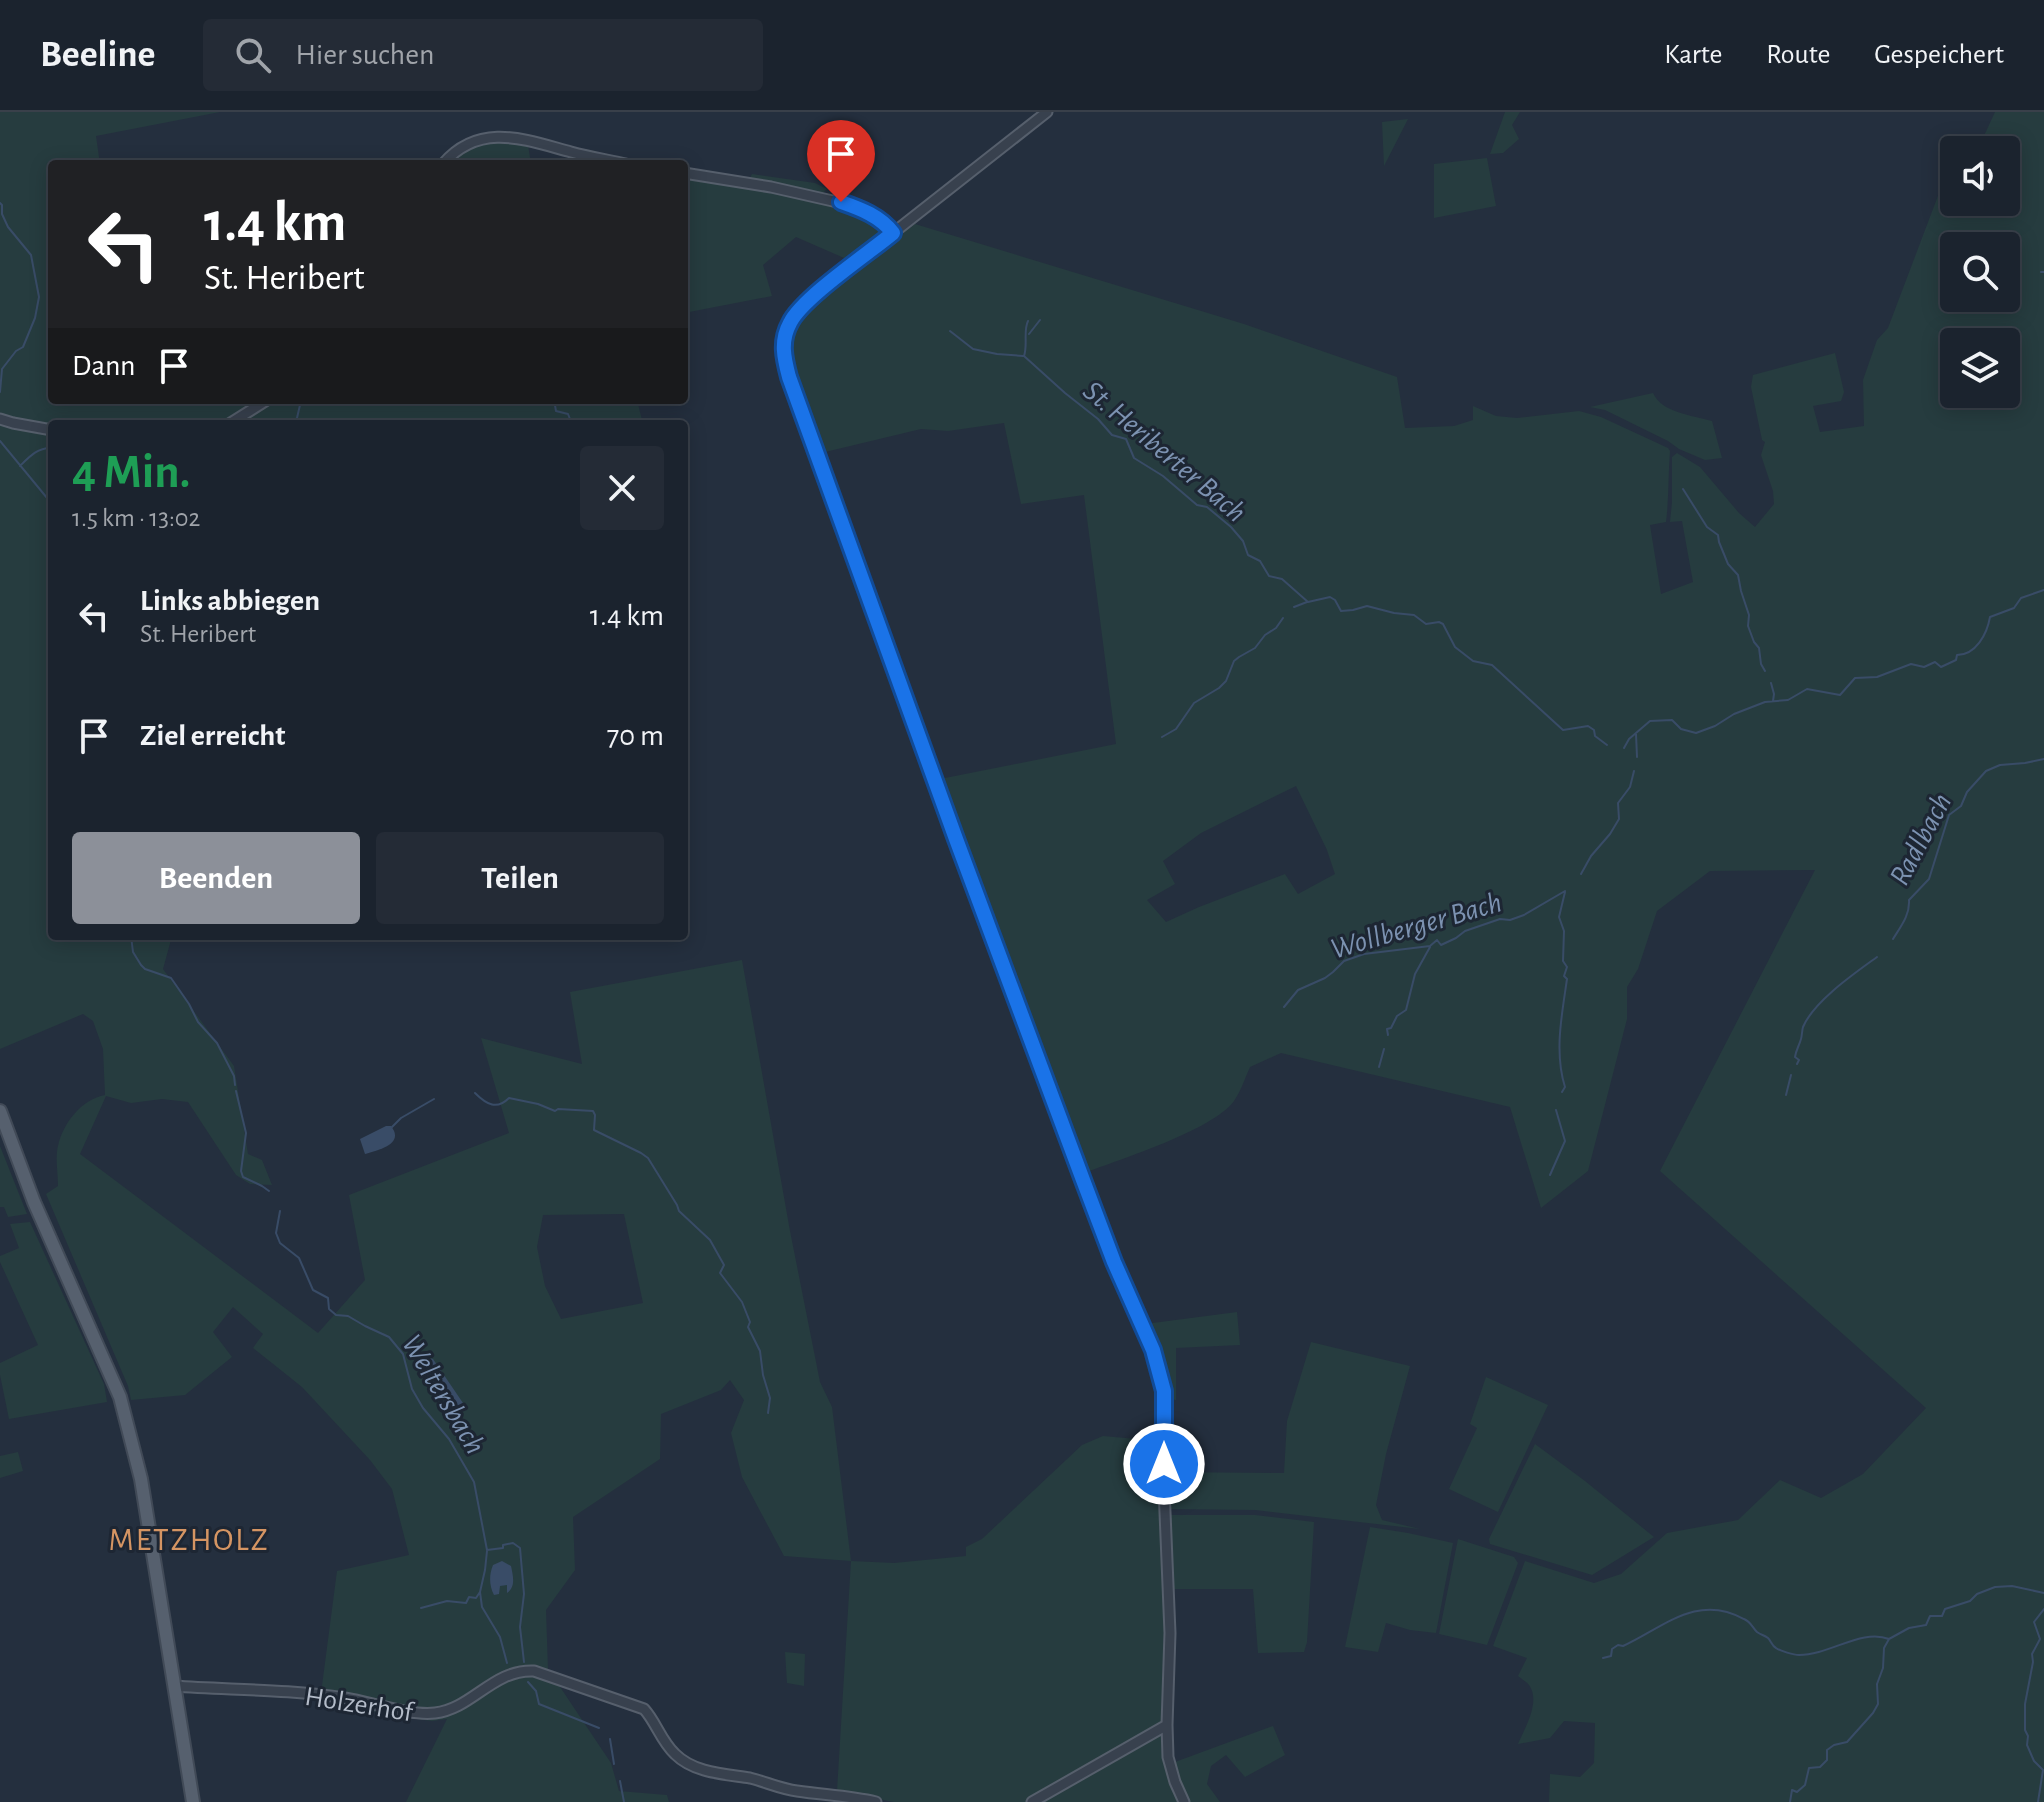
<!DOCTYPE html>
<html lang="de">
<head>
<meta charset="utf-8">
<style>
	:root { --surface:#1b232e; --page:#242b36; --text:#f1f3f6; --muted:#a0a4aa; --line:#39404a; --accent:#8c9099 }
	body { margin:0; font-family:"Alegreya Sans",sans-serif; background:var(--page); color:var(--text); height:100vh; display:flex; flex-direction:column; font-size:30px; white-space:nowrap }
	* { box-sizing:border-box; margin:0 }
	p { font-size:26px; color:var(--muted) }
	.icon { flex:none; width:44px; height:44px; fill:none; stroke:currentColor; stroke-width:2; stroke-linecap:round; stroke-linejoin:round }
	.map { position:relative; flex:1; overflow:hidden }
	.drawer { position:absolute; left:48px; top:308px; width:640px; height:520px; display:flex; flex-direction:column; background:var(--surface); border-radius:8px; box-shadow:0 4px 20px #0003,0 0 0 2px var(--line) }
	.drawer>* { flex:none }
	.top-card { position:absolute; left:48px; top:48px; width:640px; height:244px; border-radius:8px; box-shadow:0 4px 20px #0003,0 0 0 2px var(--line); background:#202124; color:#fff; overflow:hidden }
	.tools { position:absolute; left:1940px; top:24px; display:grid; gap:16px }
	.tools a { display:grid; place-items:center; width:80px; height:80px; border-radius:8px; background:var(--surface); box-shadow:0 4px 20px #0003,0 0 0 2px var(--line); font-size:40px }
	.pin { position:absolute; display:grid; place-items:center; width:68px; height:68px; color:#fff; margin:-82px -34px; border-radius:50% 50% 50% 0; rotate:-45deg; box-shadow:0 0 8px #0007 }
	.pin .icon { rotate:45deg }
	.me { position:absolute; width:88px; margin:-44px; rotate:0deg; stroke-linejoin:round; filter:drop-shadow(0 0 6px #0008) }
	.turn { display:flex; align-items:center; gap:28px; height:168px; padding:0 24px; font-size:36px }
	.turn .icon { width:104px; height:104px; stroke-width:2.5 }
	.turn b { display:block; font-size:56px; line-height:68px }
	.then { display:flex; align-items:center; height:76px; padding:0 24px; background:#0003; gap:16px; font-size:30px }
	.round { display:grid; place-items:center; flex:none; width:84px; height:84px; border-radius:8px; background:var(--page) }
	.overview { display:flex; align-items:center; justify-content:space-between; height:136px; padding:0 24px }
	h1 { font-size:48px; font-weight:700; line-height:60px; color:#1e9e55 }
	.cta { display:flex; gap:16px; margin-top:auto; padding:16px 24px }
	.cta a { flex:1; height:92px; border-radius:8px; background:var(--accent); color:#fff; font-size:32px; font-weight:700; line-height:92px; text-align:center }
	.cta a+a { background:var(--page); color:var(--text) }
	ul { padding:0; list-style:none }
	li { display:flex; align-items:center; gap:24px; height:120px; padding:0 24px }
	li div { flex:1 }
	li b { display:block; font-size:30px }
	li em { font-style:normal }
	header { display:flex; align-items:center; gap:48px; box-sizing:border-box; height:112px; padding:0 40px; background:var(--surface); border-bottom:2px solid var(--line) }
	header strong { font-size:38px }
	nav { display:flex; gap:44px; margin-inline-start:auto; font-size:28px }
	.search { width:560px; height:72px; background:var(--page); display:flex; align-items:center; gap:20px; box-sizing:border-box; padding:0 28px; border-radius:8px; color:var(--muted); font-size:30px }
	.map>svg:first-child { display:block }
	.green { fill:#263c3f; fill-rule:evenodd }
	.water { fill:#394c67 }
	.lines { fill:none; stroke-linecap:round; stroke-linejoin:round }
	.stream { stroke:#394c67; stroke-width:2 }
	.minor-casing { stroke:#565f6c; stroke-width:13 }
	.major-casing { stroke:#414a57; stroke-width:16 }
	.minor { stroke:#38414e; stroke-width:9 }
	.major { stroke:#56606e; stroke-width:12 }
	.route-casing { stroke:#114b97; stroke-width:20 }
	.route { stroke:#1a73e8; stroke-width:14 }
	.labels { text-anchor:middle; stroke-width:6; stroke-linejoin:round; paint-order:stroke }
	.street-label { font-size:28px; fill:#b4bcc9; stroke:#1d2633 }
	.water-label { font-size:30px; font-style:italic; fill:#7c92b1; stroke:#1d2633 }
	.quarter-label { font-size:32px; letter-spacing:2px; fill:#d59563; stroke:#1d2633 }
</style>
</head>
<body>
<header>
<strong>Beeline</strong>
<div class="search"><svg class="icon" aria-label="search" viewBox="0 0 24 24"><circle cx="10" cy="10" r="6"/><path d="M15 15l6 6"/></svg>Hier suchen</div>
<nav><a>Karte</a><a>Route</a><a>Gespeichert</a></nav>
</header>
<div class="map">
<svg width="2044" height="1690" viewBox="0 0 2044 1690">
	<rect width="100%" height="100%" fill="#242f3e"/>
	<path class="green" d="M 0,0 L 220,0 L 96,24 L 100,52 L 52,52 L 52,288 L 637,288 L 643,312 L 52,312 L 52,824 L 172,824 L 163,857 L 234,954 L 248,1042 L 262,1048 L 272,1073 L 250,1072 L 236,1063 L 188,990 L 162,987 L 131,991 L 106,984 L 80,1042 L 318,1221 L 365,1168 L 349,1083 L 509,1021 L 481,926 L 582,952 L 570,880 L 742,848 L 790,1119 L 820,1270 L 832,1295 L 851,1449 L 894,1451 L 966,1444 L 966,1435 L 982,1427 L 1082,1333 L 1103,1324 L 1159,1329 L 1165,1487 L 1161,1612 L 1026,1690 L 894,1690 L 837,1679 L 851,1449 L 784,1444 L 742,1365 L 731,1321 L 744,1288 L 730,1268 L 721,1278 L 661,1302 L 660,1347 L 573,1405 L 575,1458 L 546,1498 L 548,1557 L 611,1651 L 619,1679 L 667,1683 L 669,1690 L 406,1690 L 447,1607 L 432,1609 L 409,1606 L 369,1599 L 353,1593 L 320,1589 L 337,1459 L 409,1443 L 392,1377 L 370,1348 L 302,1275 L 253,1236 L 263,1222 L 233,1195 L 213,1220 L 232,1245 L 185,1283 L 131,1288 L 128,1274 L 46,1082 L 58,1074 C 58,1061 55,1046 58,1034 C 63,1011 82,987 105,983 L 103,937 L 93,909 L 83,902 L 0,937 ZM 624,1102 L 643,1191 L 561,1207 L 545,1174 L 537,1135 L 543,1103 Z
		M 1505,0 L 1520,0 L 1512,13 L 1519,27 L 1503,41 L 1490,42 Z
		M 1995,0 L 2044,0 L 2044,1690 L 1549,1690 L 1550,1662 L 1580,1665 L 1594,1651 L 1595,1611 L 1564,1609 L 1550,1626 L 1518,1632 C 1525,1616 1541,1589 1529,1573 C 1528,1571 1519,1565 1518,1564 L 1527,1546 L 1493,1534 L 1525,1449 L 1594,1471 L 1621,1462 L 1667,1421 L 1738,1408 L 1780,1368 L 1821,1386 L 1863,1362 L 1926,1296 L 1660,1059 L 1815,758 L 1710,759 L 1657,799 L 1638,857 L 1627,875 L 1627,907 L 1588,1059 L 1541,1096 L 1510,995 L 1281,941 L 1250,955 C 1245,966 1241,979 1234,989 C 1213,1018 1121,1047 1084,1061 L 940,667 L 1116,632 L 1084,383 L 1021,392 L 1004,311 L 948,319 L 921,317 L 821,341 L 787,248 L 787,229 L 791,214 L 804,198 L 915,112 L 1244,212 L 1397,265 L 1405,316 L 1454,314 L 1473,308 L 1473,294 L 1496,304 L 1517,306 L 1579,299 L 1601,305 L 1668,336 L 1670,339 C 1668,363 1669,387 1666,410 L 1650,413 L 1661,482 L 1693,470 L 1682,409 L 1670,410 L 1672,390 L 1672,345 L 1677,341 L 1700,355 L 1739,401 L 1755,415 L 1774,392 L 1773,379 L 1761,343 L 1765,330 L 1762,328 L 1751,275 L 1753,263 L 1835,241 L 1844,280 L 1841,289 L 1813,294 L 1820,320 L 1864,314 L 1863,268 L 1877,228 L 1888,216 L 1950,52 L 1954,45 L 1954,90 L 2006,90 L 2006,38 L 1959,38 L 1969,22 L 1983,26 ZM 1954,134 L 2006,134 L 2006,186 L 1954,186 ZM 1954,230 L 2006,230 L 2006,282 L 1954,282 ZM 1296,674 L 1327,738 L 1335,762 L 1298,782 L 1285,762 L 1199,795 L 1166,810 L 1147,788 L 1175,772 L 1163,749 L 1201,721 Z
		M 1408,7 L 1384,54 L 1382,10 Z
		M 502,29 L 528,33 L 531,52 L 457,52 L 451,49 C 469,36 480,32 502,29 Z
		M 1487,46 L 1496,94 L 1434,106 L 1434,52 Z
		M 752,62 L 815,71 L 827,77 L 815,88 L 842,95 L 872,107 L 885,122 L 851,149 L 796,125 L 763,153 L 772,184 L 684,201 L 684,66 L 744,76 Z
		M 1653,281 C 1662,301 1692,303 1712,309 L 1722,346 L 1705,348 L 1679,337 L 1668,329 L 1605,298 L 1590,295 Z
		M 0,1034 L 27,1102 L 8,1105 L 4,1095 L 0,1095 Z
		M 30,1110 L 104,1272 L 107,1290 L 9,1307 L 0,1263 L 0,1251 L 38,1233 L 0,1150 L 0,1144 L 19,1136 L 10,1112 Z
		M 1237,1200 L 1240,1233 L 1176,1236 L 1176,1288 L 1168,1287 L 1164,1255 L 1145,1212 Z
		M 1311,1230 L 1410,1254 L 1386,1342 L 1376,1393 L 1382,1408 L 1420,1417 L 1255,1398 L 1169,1397 L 1166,1360 L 1284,1361 L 1287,1309 Z
		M 1486,1265 L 1548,1293 L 1498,1400 L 1449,1377 L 1477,1316 L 1470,1312 Z
		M 1535,1332 L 1585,1369 L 1654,1425 L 1592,1463 L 1490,1432 L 1489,1427 Z
		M 18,1340 L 23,1359 L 0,1366 L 0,1344 Z
		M 1170,1403 L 1255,1403 L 1314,1410 L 1307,1530 L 1304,1540 L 1258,1541 L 1253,1477 L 1173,1477 Z
		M 1370,1415 L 1408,1421 L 1453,1431 L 1436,1521 L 1410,1518 L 1386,1511 L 1378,1540 L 1345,1535 Z
		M 1458,1427 L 1514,1445 L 1518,1451 L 1487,1533 L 1439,1522 Z
		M 785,1540 L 805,1542 L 804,1574 L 787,1571 Z
		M 1273,1614 L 1285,1643 L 1245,1665 L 1226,1643 L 1211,1654 L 1207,1672 L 1220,1690 L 1190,1690 L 1179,1667 L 1175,1650 Z
		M 1162,1623 C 1163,1651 1170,1666 1182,1690 L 1044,1690 Z"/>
	<path class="water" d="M 386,1014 L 391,1014 C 405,1032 379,1038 365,1042 L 360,1027 Z
		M 429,1246 L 433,1247 L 463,1291 L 462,1296 L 455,1300 L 451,1299 L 421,1255 L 422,1250 Z
		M 502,1449 L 511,1454 C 513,1464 516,1475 507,1481 L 507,1473 L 500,1474 L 499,1482 L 494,1483 C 489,1473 489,1463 493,1453 Z"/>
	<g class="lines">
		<path class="stream" d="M 0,91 L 2,93 L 2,102 L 8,115 L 31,143 L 39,185 L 35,206 L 23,235 L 16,239 L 2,257 L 0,280
			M 2041,160 L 2044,160
			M 1028,209 C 1023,219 1028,233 1024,244 L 1065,281 L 1098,307 L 1112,323 L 1126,327 L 1134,346 L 1163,364 L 1197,393 L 1207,395 L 1231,415 L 1243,429 L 1248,443 L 1260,449 L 1269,464 L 1282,467 L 1308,490 L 1330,485 L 1335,488 L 1341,499 L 1353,498 L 1367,494 L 1394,501 L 1414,503 L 1426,512 L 1439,510 L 1443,512 L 1455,535 L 1473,549 L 1492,553 L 1563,618 L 1588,614 L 1594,618 L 1595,624 L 1607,633
			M 950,219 L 973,237 L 997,242 L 1023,244
			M 1029,222 L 1040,208
			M 554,288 L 556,299 L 568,302 L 572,312
			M 291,312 L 297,306 L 300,293 L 314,292 L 318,288
			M 0,329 L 52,392
			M 20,354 C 29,345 38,335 52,336
			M 1683,377 L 1707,415 L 1718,423 L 1719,430 L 1728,452 L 1738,463 L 1741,479 L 1749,503 L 1748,514 L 1754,530 L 1759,536 L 1761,552 L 1765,559
			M 1294,495 L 1307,490
			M 1771,571 L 1774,582 L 1773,589
			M 1636,622 L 1637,645
			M 1162,625 L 1176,617 L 1194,591 L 1219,576 L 1226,569 L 1234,549 L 1239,545 L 1255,536 L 1265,523 L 1276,516 L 1283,506
			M 1624,636 L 1629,627 L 1650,609 L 1672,608 L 1681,617 L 1696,621 L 1715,614 L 1734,602 L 1765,590 L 1788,588 L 1807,577 L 1840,583 L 1855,566 L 1877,565 L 1911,552 L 1924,555 L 1935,550 L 1941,555 L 1956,548 L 1957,543 C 1976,543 1987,522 1990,505 L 2014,496 L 2021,486 L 2044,478
			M 1581,762 L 1591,744 L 1610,722 L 1619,707 L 1618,691 L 1630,675 L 1634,659
			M 131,824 L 133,840 L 141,853 L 145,857 L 171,866 L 189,892 L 198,910 L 217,931 L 234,964 L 235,973
			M 1893,827 C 1901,814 1910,803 1909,788 L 1929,767 L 1949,703 L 1961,694 L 1967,680 L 1986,659 L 2000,653 L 2025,651 L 2044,647
			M 1284,895 L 1298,878 L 1325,866 L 1333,860 L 1344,849 L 1364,842 L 1430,834 L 1437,828 L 1441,833 L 1456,826 L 1465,819 L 1500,807 L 1510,808 L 1524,803 L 1565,779
			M 1388,923 L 1387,917 L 1391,916 L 1397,904 L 1406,898 L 1415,862 L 1430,835
			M 1797,952 L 1799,948 L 1795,945 C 1796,938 1799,934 1801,927 C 1802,924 1802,918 1803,915 C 1814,889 1855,861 1877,845
			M 1379,955 L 1384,937
			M 236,979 L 246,1021 L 241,1059 L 243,1065 L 262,1074 L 269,1079
			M 1562,980 L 1565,975 C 1554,940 1562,902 1567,867 L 1564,864 L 1567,855 L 1563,849 L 1564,819 L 1559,805 L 1565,780
			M 475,981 C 487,993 497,998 509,986 L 538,992 L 555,999 L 558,997 L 593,999 L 595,1003 L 594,1018 L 641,1041 L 648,1046 L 677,1093 L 679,1099 L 710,1128 L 724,1153 L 720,1161 L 742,1190 L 750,1210 L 748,1215 L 760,1239 L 763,1263 L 770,1286 L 768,1301
			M 1786,983 L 1791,963
			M 392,1015 L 401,1006 L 434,987
			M 1550,1063 L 1565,1029 L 1556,998
			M 280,1099 L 276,1121 L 280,1131 L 299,1146 L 313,1178 L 328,1186 L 329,1197 L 336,1203 L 348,1204 L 365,1214 L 389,1225 L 403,1242 L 412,1277 L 423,1296 L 449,1327 L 474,1370 L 487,1438 L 503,1436 L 503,1433 L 513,1431 L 520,1436 L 524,1482 L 520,1515 L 524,1550
			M 487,1439 L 485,1458 L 480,1480 L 482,1495 L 500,1525 L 507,1551
			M 421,1496 L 447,1489 L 466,1491 L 469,1485 L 476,1486 L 480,1480
			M 1603,1546 L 1611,1544 L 1612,1537 L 1618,1533 L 1623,1534 C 1664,1515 1697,1481 1744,1507 C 1751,1510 1752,1515 1757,1520 C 1761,1523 1764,1523 1768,1526 C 1771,1529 1772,1534 1776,1536 C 1780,1539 1794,1543 1799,1543 C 1830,1543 1862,1516 1889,1527
			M 528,1570 L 536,1579 L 539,1592 L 599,1616
			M 610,1627 L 614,1652
			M 620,1669 L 624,1690
			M 1790,1690 L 1792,1678 L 1797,1680 L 1805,1673 L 1809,1656 L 1820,1655 L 1827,1648 L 1827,1638 L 1834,1633 L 1847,1630 L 1873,1601 L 1878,1592 L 1877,1572 L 1883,1556 L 1884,1536 L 1889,1527 L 1909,1516 L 1926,1513 L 1930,1504 L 1942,1504 L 1945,1497 L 1970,1489 L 1977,1482 L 1995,1475 L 2012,1474 L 2044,1481
			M 2038,1690 L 2043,1658 L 2034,1649 L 2027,1633 L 2028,1624 L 2025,1618 L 2025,1592 L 2033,1550 L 2032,1542 L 2040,1527 L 2034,1510 L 2044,1497"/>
		<g class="minor-casing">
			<path id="minor" d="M 1047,0 L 818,180 C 786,210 777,222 789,265 L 956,727 L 1083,1068 L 1114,1150 L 1153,1238 L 1161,1262 L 1164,1279 L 1162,1328 L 1170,1521 L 1167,1613 L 1168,1645 L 1175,1670 L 1184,1690
				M 443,52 C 480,9 526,28 571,40 C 589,45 608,48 626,52
				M 684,61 L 771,75 L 846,92 L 875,104 L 887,113 L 893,121
				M 0,307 L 13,311 L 52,318
				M 229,312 L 267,288
				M 174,1574 C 231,1578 288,1577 345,1586 C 371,1590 409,1604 435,1601 C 472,1597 493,1557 534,1559 L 644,1597 C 656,1610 661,1629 675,1642 C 694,1661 724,1662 750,1666 C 766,1670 781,1677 797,1679 C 824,1683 850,1684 876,1690
				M 1032,1690 L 1167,1613"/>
		</g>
		<g class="major-casing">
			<path id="major" d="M 0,999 L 34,1090 L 120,1285 L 141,1367 L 193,1690"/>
		</g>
		<use href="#minor" class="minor"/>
		<use href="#major" class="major"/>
	</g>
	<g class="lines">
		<g class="route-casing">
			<path id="route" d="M 841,90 C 861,97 880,104 893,121 C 869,141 802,186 790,211 C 780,229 784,246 789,265 L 956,727 L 1083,1068 L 1114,1150 L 1153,1238 L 1164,1279 L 1164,1352"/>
		</g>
		<use href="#route" class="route"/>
	</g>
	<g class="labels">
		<g class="street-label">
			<text transform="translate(359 1591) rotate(9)" y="10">Holzerhof</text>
		</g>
		<g class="water-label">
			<text transform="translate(1165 339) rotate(40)" y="10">St. Heriberter Bach</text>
			<text transform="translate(1920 727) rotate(-62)" y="10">Radlbach</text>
			<text transform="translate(1416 813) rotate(-16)" y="10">Wollberger Bach</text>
			<text transform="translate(444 1282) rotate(59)" y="10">Weltersbach</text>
		</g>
		<g class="quarter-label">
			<text x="189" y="1438">METZHOLZ</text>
		</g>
	</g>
</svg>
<div class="tools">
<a><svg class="icon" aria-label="sound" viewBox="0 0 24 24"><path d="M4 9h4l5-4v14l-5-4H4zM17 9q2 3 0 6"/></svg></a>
<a><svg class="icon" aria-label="search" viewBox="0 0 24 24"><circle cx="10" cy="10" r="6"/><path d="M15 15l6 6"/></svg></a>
<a><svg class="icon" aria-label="layers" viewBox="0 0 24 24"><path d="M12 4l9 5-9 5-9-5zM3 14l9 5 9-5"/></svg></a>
</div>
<div class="pin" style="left:841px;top:90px;background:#d93025"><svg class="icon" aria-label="arrive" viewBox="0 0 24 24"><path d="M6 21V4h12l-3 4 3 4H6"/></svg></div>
<svg class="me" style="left:1164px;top:1352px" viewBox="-20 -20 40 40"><circle r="17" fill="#1a73e8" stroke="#fff" stroke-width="3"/><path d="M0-11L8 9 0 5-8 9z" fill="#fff"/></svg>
<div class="top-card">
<div class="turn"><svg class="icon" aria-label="left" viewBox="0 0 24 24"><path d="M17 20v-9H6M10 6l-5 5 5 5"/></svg><div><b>1.4 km</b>St. Heribert</div></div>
<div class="then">Dann<svg class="icon" aria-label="arrive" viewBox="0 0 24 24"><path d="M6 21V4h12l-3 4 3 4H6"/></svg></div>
</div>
<section class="drawer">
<div class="overview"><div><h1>4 Min.</h1><p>1.5 km · 13:02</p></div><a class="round"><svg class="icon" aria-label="close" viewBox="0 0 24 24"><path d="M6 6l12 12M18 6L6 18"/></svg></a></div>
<ul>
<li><svg class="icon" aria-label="left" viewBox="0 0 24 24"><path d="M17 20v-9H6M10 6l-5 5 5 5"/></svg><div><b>Links abbiegen</b><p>St. Heribert</p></div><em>1.4 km</em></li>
<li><svg class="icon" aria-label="arrive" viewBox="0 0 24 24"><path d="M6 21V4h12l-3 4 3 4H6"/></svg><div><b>Ziel erreicht</b></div><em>70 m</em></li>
</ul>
<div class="cta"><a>Beenden</a><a>Teilen</a></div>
</section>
</div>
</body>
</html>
